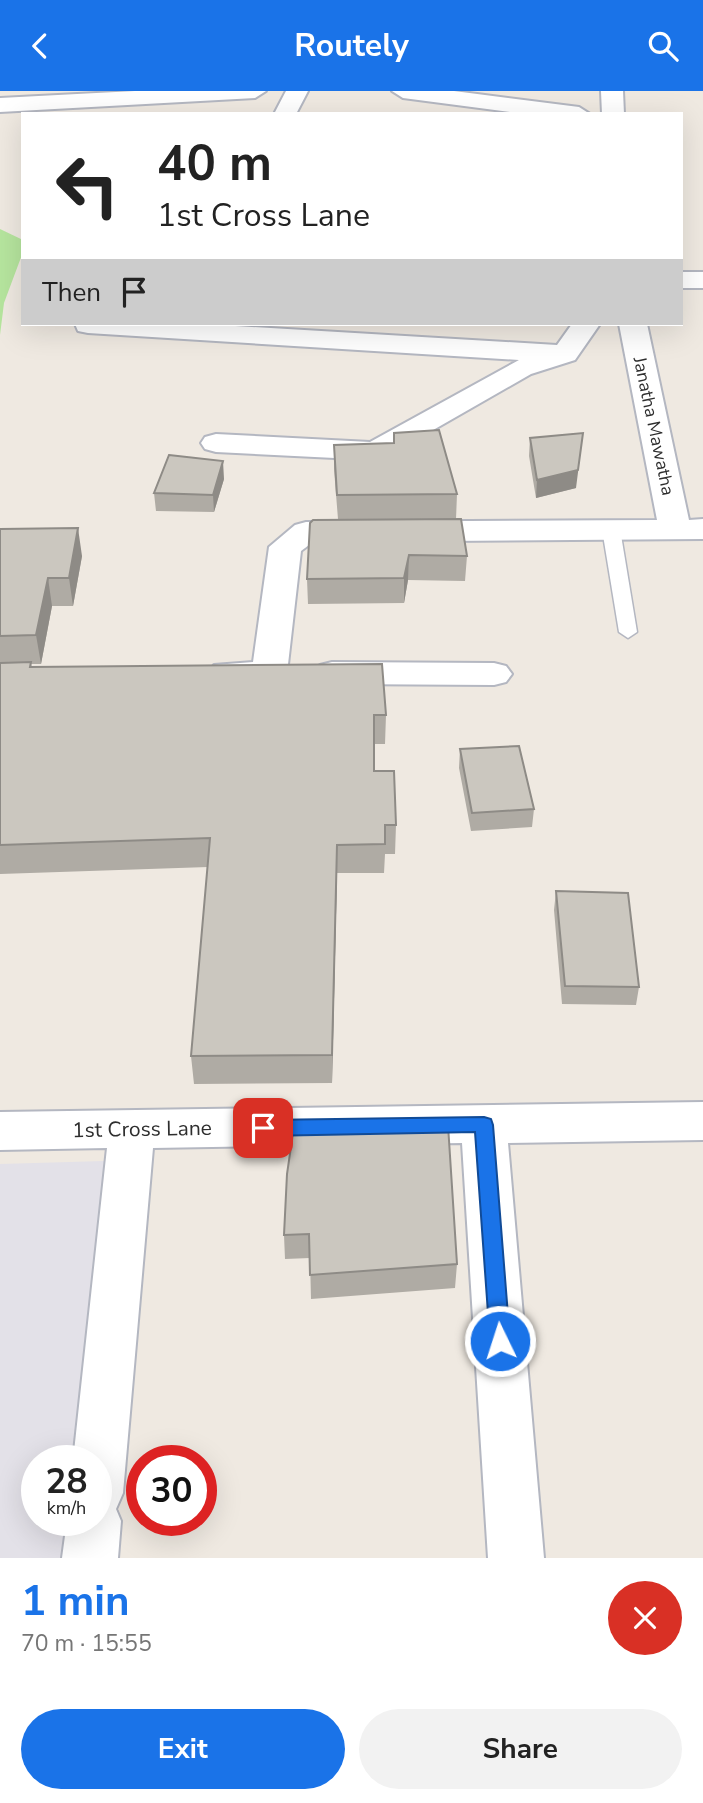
<!DOCTYPE html>
<html lang="en">
<head>
<meta charset="utf-8">
<style>
	:root { --surface:#fff; --page:#f2f2f2; --text:#222; --muted:#767676; --accent:#1a73e8 }
	body { margin:0; font-family:"Nunito Sans",sans-serif; background:var(--page); color:var(--text); height:100vh; display:flex; flex-direction:column; font-size:26px; white-space:nowrap }
	* { box-sizing:border-box; margin:0 }
	p { font-size:23px; color:var(--muted) }
	.icon { flex:none; width:38px; height:38px; fill:none; stroke:currentColor; stroke-width:2; stroke-linecap:round; stroke-linejoin:round }
	.map { position:relative; height:1467px; overflow:hidden }
	.side { display:flex; flex-direction:column; background:var(--surface); flex:1 }
	.side>* { flex:none }
	.guide { position:absolute; left:21px; top:21px; width:662px; height:214px; border-radius:0px; box-shadow:0 7px 28px #0002; background:#fff; color:var(--text); overflow:hidden }
	.speed { position:absolute; left:21px; top:1354px; display:flex; gap:14px; font-size:35px; font-weight:700; text-align:center }
	.speed>* { display:grid; place-content:center; width:91px; height:91px; border-radius:50%; background:var(--surface); box-shadow:0 7px 28px #0002; line-height:1 }
	.speed small { font-size:18px; font-weight:400 }
	.speed .limit { border:10px solid #d22; background:#fff; color:#111 }
	.pin { position:absolute; display:grid; place-items:center; width:60px; height:60px; color:#fff; margin:-30px; border-radius:14px; box-shadow:0 4px 10px #0006 }
	.me { position:absolute; width:77px; margin:-38px; rotate:356deg; stroke-linejoin:round; filter:drop-shadow(0 0 5px #0008) }
	.turn { display:flex; align-items:center; gap:24px; height:147px; padding:0 21px; font-size:32px }
	.turn .icon { width:91px; height:91px; stroke-width:2.5 }
	.turn b { display:block; font-size:49px; line-height:60px }
	.then { display:flex; align-items:center; height:66px; padding:0 21px; background:#0003; gap:14px; font-size:26px }
	.round { display:grid; place-items:center; flex:none; width:74px; height:74px; border-radius:37px; background:var(--page) }
	.overview { display:flex; align-items:center; justify-content:space-between; height:119px; padding:0 21px }
	h1 { font-size:42px; font-weight:700; line-height:52px; color:var(--accent) }
	.button { display:flex; gap:14px; margin-top:auto; padding:14px 21px }
	.button a { flex:1; height:80px; border-radius:42px; background:var(--accent); color:#fff; font-size:28px; font-weight:700; line-height:80px; text-align:center }
	.button a+a { background:var(--page); color:var(--text) }
	header { display:flex; justify-content:space-between; align-items:center; height:91px; padding:0 21px; background:var(--accent); color:#fff; font-size:32px; font-weight:700 }
	.map>svg:first-child { display:block }
	.industrial { fill:#e3e1e8 }
	.green { fill:#b6e59e }
	.lines { fill:none; stroke-linecap:round; stroke-linejoin:round }
	.lane-casing { stroke:#b4b7c1; stroke-width:3 }
	.street-casing { stroke:#b4b7c1; stroke-width:4 }
	.lane { fill:#fff; fill-rule:evenodd }
	.street { fill:#fff; fill-rule:evenodd }
	.wall { fill:#afaba4 }
	.shaded-wall { fill:#8e8b86 }
	.building { fill:#cbc7bf; stroke:#8e8b86; stroke-width:2 }
	.route { fill:#1a73e8; stroke:#114b97; stroke-width:2 }
	.labels { text-anchor:middle; stroke-width:5; stroke-linejoin:round; paint-order:stroke }
	.far-street-label { font-size:18px; fill:#2e2e2e; stroke:#fff }
	.street-label { font-size:21px; fill:#2e2e2e; stroke:#fff }
</style>
</head>
<body>
<header><svg class="icon" aria-label="back" viewBox="0 0 24 24"><path d="M15 5l-7 7 7 7"/></svg>Routely<svg class="icon" aria-label="search" viewBox="0 0 24 24"><circle cx="10" cy="10" r="6"/><path d="M15 15l6 6"/></svg></header>
<div class="map">
<svg width="703" height="1467" viewBox="0 0 703 1467">
	<rect width="100%" height="100%" fill="#efe9e1"/>
	<path class="industrial" d="M 104,1070 L 78,1370 L 37,1370 L 37,1430 L 72,1430 L 69,1467 L 0,1467 L 0,1073 Z"/>
	<path class="green" d="M 0,138 L 23,149 L 23,161 L 4,212 L 0,244 Z"/>
	<g class="lines">
		<g class="lane-casing">
			<path id="lane" d="M 611,433 L 620,438 L 637,541 L 628,547 L 619,541 L 602,438 Z"/>
		</g>
		<g class="street-casing">
			<path id="street" d="M 135,0 L 266,0 L 255,7 L 0,21 L 0,7 Z
				M 286,0 L 308,0 L 296,23 L 274,23 Z
				M 392,0 L 454,0 L 579,16 L 590,23 L 526,23 L 403,7 Z
				M 601,0 L 623,0 L 624,23 L 602,23 Z
				M 681,181 L 703,181 L 703,197 L 681,197 Z
				M 75,233 L 202,233 L 557,254 L 572,233 L 600,233 L 575,269 L 531,283 L 386,366 L 375,369 L 216,361 L 205,358 L 201,352 L 205,346 L 216,343 L 370,351 L 519,269 L 88,242 L 78,240 Z
				M 619,233 L 647,233 L 689,429 L 703,428 L 703,448 L 313,451 L 301,460 L 287,582 L 281,590 C 260,596 235,596 214,590 L 208,582 L 214,574 L 253,571 L 269,456 L 295,434 L 306,431 L 657,429 Z
				M 332,571 L 494,572 L 506,575 L 512,583 L 506,591 L 494,594 L 332,593 L 320,590 L 314,582 L 320,574 Z
				M 703,1011 L 703,1049 L 508,1052 L 544,1467 L 488,1467 L 462,1052 L 153,1057 L 123,1402 L 116,1418 L 121,1430 L 118,1467 L 62,1467 L 67,1430 L 96,1430 L 96,1370 L 73,1370 L 107,1057 L 0,1059 L 0,1021 Z"/>
		</g>
		<use href="#lane" class="lane"/>
		<use href="#street" class="street"/>
	</g>
	<path class="wall" d="M 530,347 L 576,397 L 536,407 L 529,365 Z
		M 334,354 L 457,403 L 456,428 L 338,428 L 334,378 Z
		M 224,388 L 214,421 L 156,420 L 154,402 Z
		M 310,432 L 467,465 L 465,490 L 408,489 L 404,512 L 308,513 L 307,488 Z
		M 0,438 L 82,465 L 73,515 L 52,515 L 41,573 L 31,573 L 32,576 L 386,624 L 385,653 L 374,653 L 374,680 L 396,734 L 395,763 L 385,763 L 384,782 L 337,782 L 332,992 L 194,993 L 191,965 L 208,776 L 0,783 Z
		M 460,658 L 534,718 L 532,736 L 471,740 L 459,677 Z
		M 556,800 L 639,896 L 636,914 L 562,913 L 554,819 Z
		M 287,1083 L 457,1173 L 455,1197 L 311,1208 L 310,1167 L 285,1168 L 284,1144 Z"/>
	<path class="shaded-wall" d="M 583,342 L 576,397 L 536,407 L 537,389 Z
		M 223,370 L 224,388 L 214,421 L 213,404 Z
		M 78,437 L 82,465 L 73,515 L 69,487 Z
		M 409,464 L 408,489 L 404,512 L 404,487 Z
		M 48,487 L 52,515 L 41,573 L 36,544 Z
		M 337,754 L 337,782 L 332,992 L 332,964 Z"/>
	<path class="building" d="M 439,339 L 457,403 L 337,404 L 334,354 L 394,352 L 394,342 Z
		M 583,342 L 578,379 L 537,389 L 530,347 Z
		M 169,364 L 223,370 L 213,404 L 154,402 Z
		M 461,428 L 467,465 L 409,464 L 404,487 L 307,488 L 310,432 L 313,429 Z
		M 78,437 L 69,487 L 48,487 L 36,544 L 0,545 L 0,438 Z
		M 31,571 L 30,576 L 382,573 L 386,624 L 374,624 L 374,680 L 394,680 L 396,734 L 385,734 L 385,753 L 337,754 L 332,964 L 191,965 L 210,747 L 0,754 L 0,572 Z
		M 519,655 L 534,718 L 472,722 L 460,658 Z
		M 556,800 L 628,802 L 639,896 L 565,895 Z
		M 448,1034 L 457,1173 L 310,1184 L 309,1143 L 284,1144 L 287,1083 L 293,1042 Z"/>
	<path class="route" d="M 484,1026 L 491,1028 L 493,1034 L 510,1250 L 507,1257 L 500,1260 L 493,1257 L 490,1250 L 475,1041 L 263,1045 L 256,1042 L 253,1037 L 256,1031 L 263,1029 Z"/>
	<g class="labels">
		<g class="far-street-label">
			<text transform="translate(654 335) rotate(78)" y="6">Janatha Mawatha</text>
		</g>
		<g class="street-label">
			<text transform="translate(142 1038) rotate(-1)" y="7">1st Cross Lane</text>
		</g>
	</g>
</svg>
<div class="speed"><div>28<small>km/h</small></div><div class="limit">30</div></div>
<div class="pin" style="left:263px;top:1037px;background:#d93025"><svg class="icon" aria-label="arrive" viewBox="0 0 24 24"><path d="M6 21V4h12l-3 4 3 4H6"/></svg></div>
<svg class="me" style="left:500px;top:1250px" viewBox="-20 -20 40 40"><circle r="17" fill="#1a73e8" stroke="#fff" stroke-width="3"/><path d="M0-11L8 9 0 5-8 9z" fill="#fff"/></svg>
<div class="guide">
<div class="turn"><svg class="icon" aria-label="left" viewBox="0 0 24 24"><path d="M17 20v-9H6M10 6l-5 5 5 5"/></svg><div><b>40 m</b>1st Cross Lane</div></div>
<div class="then">Then<svg class="icon" aria-label="arrive" viewBox="0 0 24 24"><path d="M6 21V4h12l-3 4 3 4H6"/></svg></div>
</div>
</div>
<section class="side">
<div class="overview"><div><h1>1 min</h1><p>70 m · 15:55</p></div><a class="round" style="background:#d93025;color:#fff"><svg class="icon" aria-label="close" viewBox="0 0 24 24"><path d="M6 6l12 12M18 6L6 18"/></svg></a></div>
<div class="button"><a>Exit</a><a>Share</a></div>
</section>
</body>
</html>
